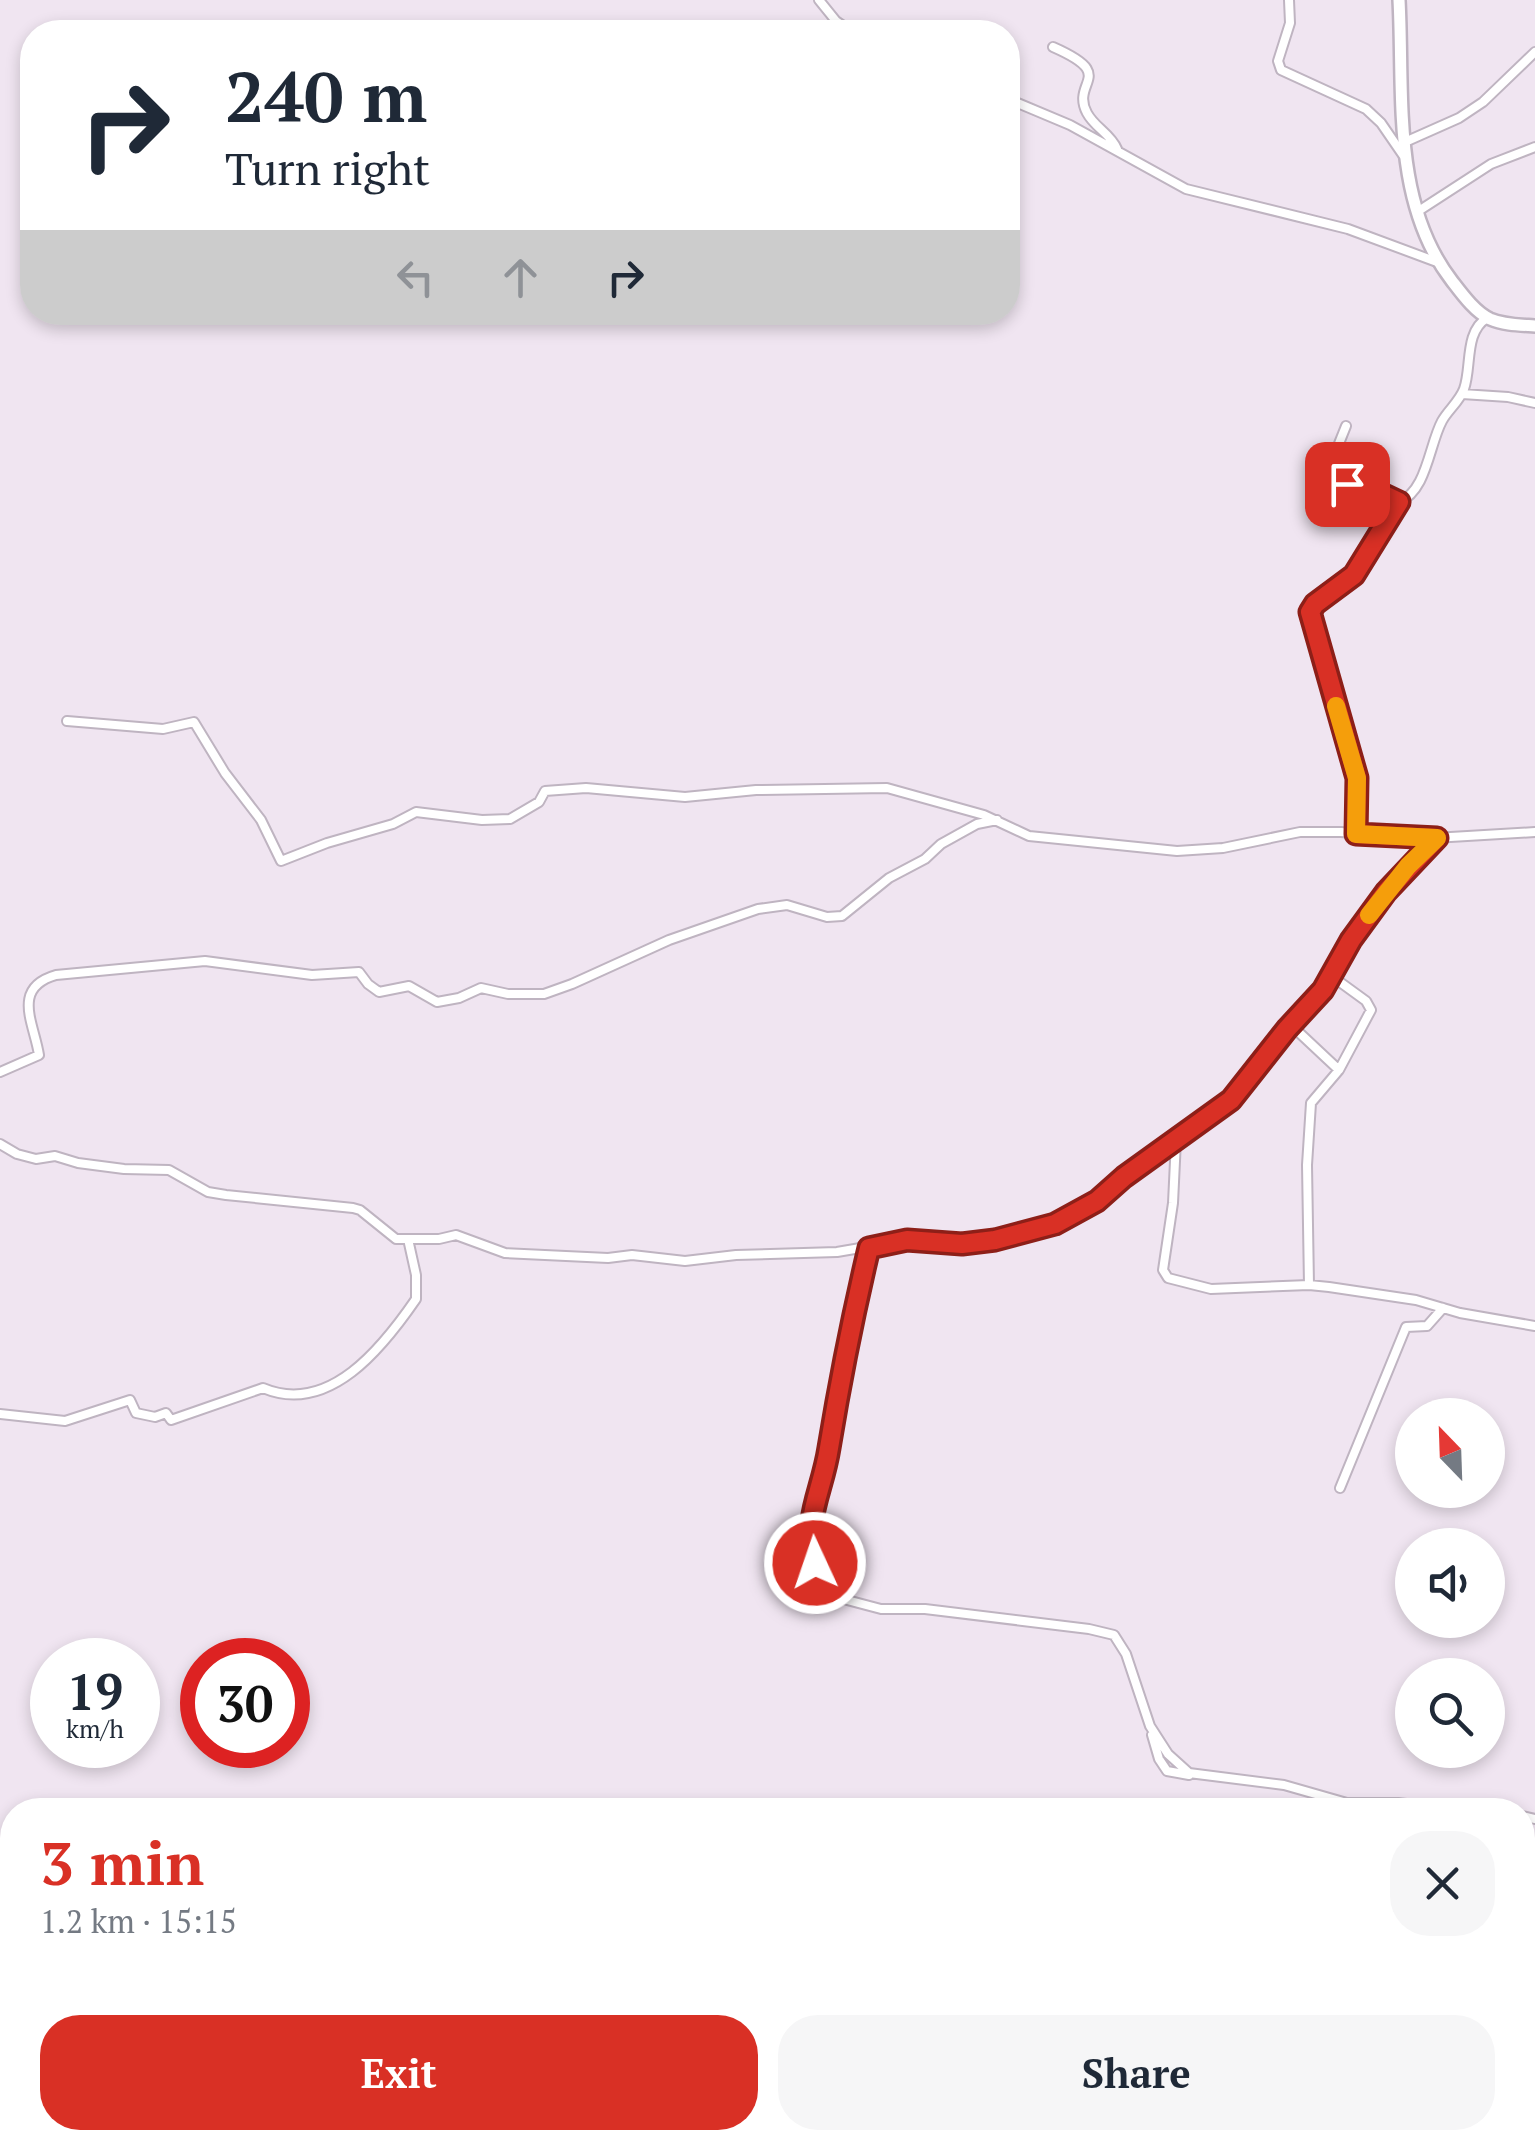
<!DOCTYPE html>
<html lang="en">
<head>
<meta charset="utf-8">
<style>
	:root { --surface:#fff; --page:#f6f6f7; --text:#1f2937; --muted:#747a83; --accent:#d93025 }
	body { margin:0; font-family:"PT Serif",serif; background:var(--page); color:var(--text); height:100vh; display:flex; flex-direction:column; font-size:38px; white-space:nowrap }
	* { box-sizing:border-box; margin:0 }
	p { font-size:32px; color:var(--muted) }
	.icon { flex:none; width:55px; height:55px; fill:none; stroke:currentColor; stroke-width:2; stroke-linecap:round; stroke-linejoin:round }
	.map { position:relative; flex:1; overflow:hidden }
	.side { position:absolute; left:0px; top:1798px; width:1535px; height:352px; display:flex; flex-direction:column; background:var(--surface); border-radius:40px 40px 0 0; box-shadow:0 5px 15px #0003 }
	.side>* { flex:none }
	.banner { position:absolute; left:20px; top:20px; width:1000px; height:305px; border-radius:40px; box-shadow:0 5px 15px #0003; background:#fff; color:var(--text); overflow:hidden }
	.needle { width:65px; rotate:337deg }
	.controls { position:absolute; left:1395px; top:1398px; display:grid; gap:20px }
	.controls a { display:grid; place-items:center; width:110px; height:110px; border-radius:50%; background:var(--surface); box-shadow:0 5px 15px #0003; font-size:50px }
	.speed { position:absolute; left:30px; top:1638px; display:flex; gap:20px; font-size:50px; font-weight:700; text-align:center }
	.speed>* { display:grid; place-content:center; width:130px; height:130px; border-radius:50%; background:var(--surface); box-shadow:0 5px 15px #0003; line-height:1 }
	.speed small { font-size:25px; font-weight:400 }
	.speed .limit { border:15px solid #d22; background:#fff; color:#111 }
	.pin { position:absolute; display:grid; place-items:center; width:85px; height:85px; color:#fff; margin:-42px; border-radius:20px; box-shadow:0 5px 15px #0006 }
	.me { position:absolute; width:110px; margin:-55px; rotate:357deg; stroke-linejoin:round; filter:drop-shadow(0 0 8px #0008) }
	.turn { display:flex; align-items:center; gap:35px; height:210px; padding:0 40px; font-size:45px }
	.turn .icon { width:130px; height:130px; stroke-width:2.5 }
	.turn b { display:block; font-size:70px; line-height:85px }
	.lanes { display:flex; align-items:center; height:95px; padding:0 40px; background:#0003; justify-content:center; gap:50px; direction:ltr }
	.lanes .off { opacity:.35 }
	.round { display:grid; place-items:center; flex:none; width:105px; height:105px; border-radius:40px; background:var(--page) }
	.overview { display:flex; align-items:center; justify-content:space-between; height:170px; padding:0 40px }
	h1 { font-size:60px; font-weight:600; line-height:75px; color:var(--accent) }
	.cta { display:flex; gap:20px; margin-top:auto; padding:20px 40px }
	.cta a { flex:1; height:115px; border-radius:40px; background:var(--accent); color:#fff; font-size:40px; font-weight:600; line-height:115px; text-align:center }
	.cta a+a { background:var(--page); color:var(--text) }
	.map>svg:first-child { display:block }
	.lines { fill:none; stroke-linecap:round; stroke-linejoin:round }
	.street-casing { stroke:#bfb4c1; stroke-width:12 }
	.secondary-casing { stroke:#bfb4c1; stroke-width:16 }
	.street { stroke:#fff; stroke-width:8 }
	.secondary { stroke:#fff; stroke-width:11 }
	.route-casing { stroke:#8d1f18; stroke-width:25 }
	.route { stroke:#d93025; stroke-width:18 }
	.slow { stroke:#f59e0b; stroke-width:18 }
</style>
</head>
<body>
<div class="map">
<svg width="1535" height="2148" viewBox="0 0 1535 2148">
	<rect width="100%" height="100%" fill="#f0e5f1"/>
	<g class="lines">
		<g class="street-casing">
			<path id="street" d="M 819,0 L 836,21 L 852,32
				M 1289,0 L 1290,23 L 1278,61 L 1281,70 L 1366,109 L 1381,123 L 1403,155
				M 1053,47 C 1119,76 1070,81 1087,113 C 1095,128 1110,133 1117,149
				M 1008,99 L 1070,125 L 1186,189 L 1348,229 L 1437,262
				M 1405,142 L 1459,118 L 1483,102 L 1535,52
				M 1417,212 L 1491,164 L 1535,147
				M 1462,394 L 1508,397 L 1535,403
				M 1346,426 L 1330,466 L 1331,475 L 1336,480 L 1361,485 L 1399,502 C 1427,491 1429,445 1442,421 C 1448,410 1459,402 1464,389 C 1472,367 1464,332 1487,318
				M 67,721 L 163,729 L 194,722 L 225,773 L 261,820 L 281,861 L 327,843 L 393,824 L 416,812 L 482,820 L 510,819 L 539,802 L 545,791 L 586,788 L 685,797 L 756,790 L 887,788 L 984,815 L 1029,836 L 1177,851 L 1223,848 L 1300,832 L 1341,832 L 1417,839 L 1535,832
				M 1357,834 L 1357,779 L 1310,611 L 1315,604 L 1354,575 L 1399,502
				M 1291,1025 L 1339,1070
				M 0,1072 L 39,1055 C 34,1023 11,988 56,975 L 205,961 L 312,975 L 359,972 L 368,984 L 379,992 L 409,986 L 437,1002 L 459,998 L 481,988 L 508,994 L 544,994 L 572,984 L 669,940 L 758,909 L 787,905 L 827,917 L 842,916 L 889,878 L 925,859 L 941,844 L 977,824 L 997,820
				M 1176,1140 L 1173,1203 L 1163,1270 L 1168,1278 L 1211,1289 L 1309,1285 L 1329,1287 L 1416,1300 L 1460,1313 L 1535,1326
				M 0,1144 L 17,1154 L 36,1159 L 55,1156 L 78,1163 L 124,1169 L 169,1170 L 208,1192 L 226,1195 L 353,1208 L 360,1210 L 396,1239 L 439,1239 L 456,1235 L 505,1253 L 608,1258 L 632,1255 L 685,1261 L 736,1255 L 837,1252 L 907,1240 L 976,1243 L 1013,1237 L 1055,1224 L 1084,1210 L 1231,1099 L 1287,1029 L 1323,990 L 1351,940 L 1386,892 L 1437,838
				M 869,1248 L 845,1347 L 825,1469 L 808,1530 L 820,1577 L 835,1593 L 847,1600 L 881,1609 L 925,1609 L 1089,1629 L 1114,1635 L 1126,1654 L 1150,1726 L 1168,1754 L 1189,1773 L 1284,1785 L 1347,1803 L 1398,1803 L 1457,1810
				M 1309,1285 L 1307,1165 L 1311,1103 L 1339,1070 L 1371,1010 L 1366,1001 L 1333,977
				M 0,1414 L 65,1421 L 130,1400 L 136,1413 L 155,1417 L 166,1413 L 171,1420 L 263,1388 C 329,1416 383,1347 416,1299 L 416,1275 L 408,1239
				M 1340,1488 L 1406,1327 L 1427,1326 L 1443,1308
				M 1152,1735 L 1159,1759 L 1167,1771 L 1189,1775
				M 1522,1816 L 1535,1819
				M 0,2087 L 12,2094
				M 71,2138 L 82,2148
				M 474,2138 L 480,2148
				M 804,2138 L 818,2148"/>
		</g>
		<g class="secondary-casing">
			<path id="secondary" d="M 1399,0 C 1404,94 1391,202 1452,281 C 1462,294 1475,312 1490,319 C 1504,325 1520,325 1535,326
				M 1522,1896 L 1535,1874
				M 1443,2148 L 1445,2138"/>
		</g>
		<use href="#street" class="street"/>
		<use href="#secondary" class="secondary"/>
	</g>
	<g class="lines">
		<g class="route-casing">
			<path id="route" d="M 815,1563 C 803,1517 822,1493 829,1448 C 840,1381 853,1315 869,1248 L 907,1240 L 962,1244 L 995,1240 L 1055,1224 L 1097,1201 L 1124,1177 L 1231,1100 L 1287,1029 L 1323,990 L 1351,940 L 1386,892 L 1437,838 L 1356,834 L 1357,778 L 1310,612 L 1315,604 L 1354,575 L 1399,502 L 1361,484 L 1347,484"/>
		</g>
		<use href="#route" class="route"/>
		<path class="slow" d="M 1336,706 L 1357,778 L 1356,834 L 1437,838 L 1408,866 L 1369,915"/>
	</g>
</svg>
<div class="controls">
<a><svg class="needle" viewBox="-14 -14 28 28"><path d="M0-13l5 13h-10z" fill="#e53935"/><path d="M0 13l5-13h-10z" fill="#747a83"/></svg></a>
<a><svg class="icon" aria-label="sound" viewBox="0 0 24 24"><path d="M4 9h4l5-4v14l-5-4H4zM17 9q2 3 0 6"/></svg></a>
<a><svg class="icon" aria-label="search" viewBox="0 0 24 24"><circle cx="10" cy="10" r="6"/><path d="M15 15l6 6"/></svg></a>
</div>
<div class="speed"><div>19<small>km/h</small></div><div class="limit">30</div></div>
<div class="pin" style="left:1347px;top:484px;background:#d93025"><svg class="icon" aria-label="arrive" viewBox="0 0 24 24"><path d="M6 21V4h12l-3 4 3 4H6"/></svg></div>
<svg class="me" style="left:815px;top:1563px" viewBox="-20 -20 40 40"><circle r="17" fill="#d93025" stroke="#fff" stroke-width="3"/><path d="M0-11L8 9 0 5-8 9z" fill="#fff"/></svg>
<div class="banner">
<div class="turn"><svg class="icon" aria-label="right" viewBox="0 0 24 24"><path d="M7 20v-9h11M14 6l5 5-5 5"/></svg><div><b>240 m</b>Turn right</div></div>
<div class="lanes"><svg class="icon off" aria-label="left" viewBox="0 0 24 24"><path d="M17 20v-9H6M10 6l-5 5 5 5"/></svg><svg class="icon off" aria-label="ahead" viewBox="0 0 24 24"><path d="M12 20V5M6 11l6-6 6 6"/></svg><svg class="icon" aria-label="right" viewBox="0 0 24 24"><path d="M7 20v-9h11M14 6l5 5-5 5"/></svg></div>
</div>
<section class="side">
<div class="overview"><div><h1>3 min</h1><p>1.2 km · 15:15</p></div><a class="round"><svg class="icon" aria-label="close" viewBox="0 0 24 24"><path d="M6 6l12 12M18 6L6 18"/></svg></a></div>
<div class="cta"><a>Exit</a><a>Share</a></div>
</section>
</div>
</body>
</html>
